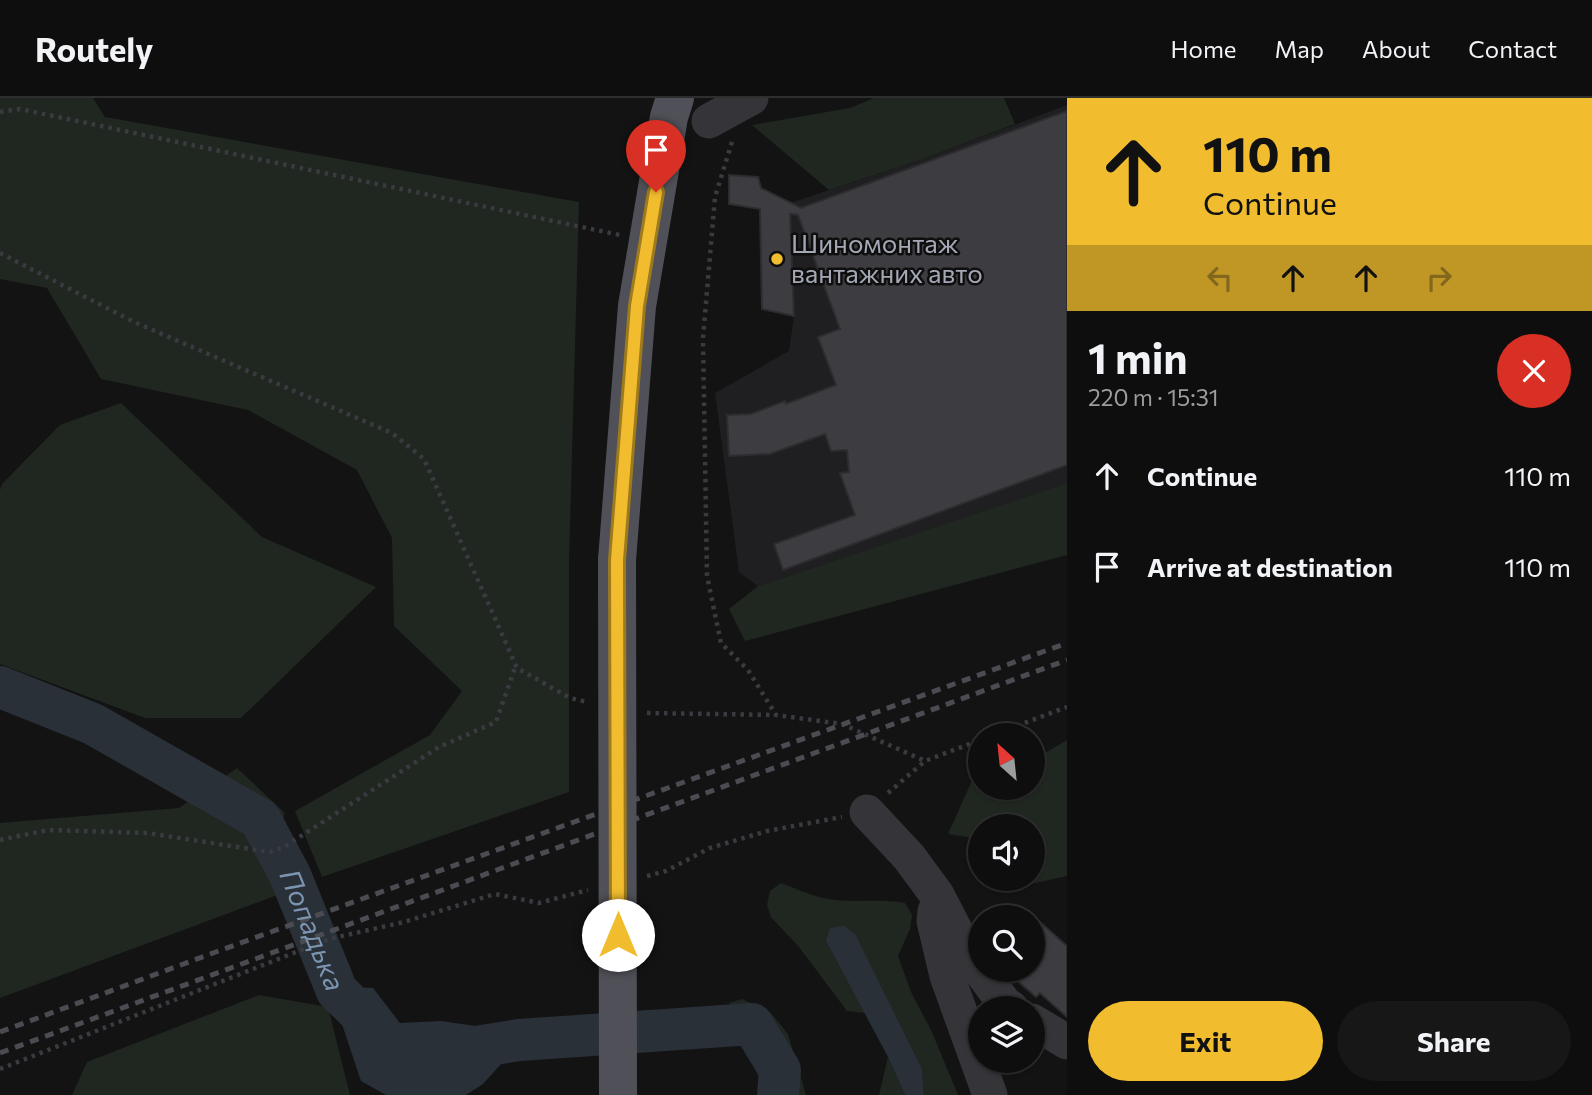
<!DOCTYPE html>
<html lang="en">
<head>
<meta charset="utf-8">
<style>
	:root { --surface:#0e0e0f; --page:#171718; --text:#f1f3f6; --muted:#9b9c9e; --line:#2e2e2f; --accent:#f1bc2e }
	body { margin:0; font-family:Commissioner,sans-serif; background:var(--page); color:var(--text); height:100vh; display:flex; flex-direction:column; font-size:26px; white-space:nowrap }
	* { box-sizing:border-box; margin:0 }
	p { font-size:23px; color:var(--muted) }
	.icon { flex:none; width:38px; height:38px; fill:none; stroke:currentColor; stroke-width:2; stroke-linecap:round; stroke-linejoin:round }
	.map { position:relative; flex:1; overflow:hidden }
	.panel { display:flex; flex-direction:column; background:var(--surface); width:525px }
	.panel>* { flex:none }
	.guide { background:#f1bc2e; color:#111; overflow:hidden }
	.needle { width:46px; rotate:333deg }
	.buttons { position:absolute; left:968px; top:625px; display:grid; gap:14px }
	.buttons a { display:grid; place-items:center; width:77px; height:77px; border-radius:50%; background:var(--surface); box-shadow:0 2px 5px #0004,0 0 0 2px var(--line); font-size:35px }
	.pin { position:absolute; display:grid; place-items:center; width:60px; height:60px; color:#fff; margin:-72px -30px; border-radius:50% 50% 50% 0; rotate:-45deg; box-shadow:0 0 7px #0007 }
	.pin .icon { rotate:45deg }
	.me { position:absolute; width:77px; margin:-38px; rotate:0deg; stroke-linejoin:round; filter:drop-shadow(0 0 5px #0008) }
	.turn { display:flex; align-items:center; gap:24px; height:147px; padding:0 21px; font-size:32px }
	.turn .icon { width:91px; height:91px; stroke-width:2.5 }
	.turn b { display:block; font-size:49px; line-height:60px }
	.lanes { display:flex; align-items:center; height:66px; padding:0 21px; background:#0003; justify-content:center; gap:35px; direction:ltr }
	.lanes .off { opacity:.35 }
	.round { display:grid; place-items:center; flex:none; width:74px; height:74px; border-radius:37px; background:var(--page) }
	.head { display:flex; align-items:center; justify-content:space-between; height:119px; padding:0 21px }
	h1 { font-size:42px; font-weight:700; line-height:52px }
	.button { display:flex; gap:14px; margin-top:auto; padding:14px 21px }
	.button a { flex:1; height:80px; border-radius:42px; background:var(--accent); color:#111; font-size:28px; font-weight:700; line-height:80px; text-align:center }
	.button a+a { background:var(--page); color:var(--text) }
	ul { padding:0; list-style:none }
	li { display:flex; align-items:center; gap:21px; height:91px; padding:0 21px }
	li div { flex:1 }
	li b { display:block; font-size:26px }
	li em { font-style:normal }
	header { display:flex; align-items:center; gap:42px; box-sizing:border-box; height:98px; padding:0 35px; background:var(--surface); border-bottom:2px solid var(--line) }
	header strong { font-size:33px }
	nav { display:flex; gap:38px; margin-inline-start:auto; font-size:24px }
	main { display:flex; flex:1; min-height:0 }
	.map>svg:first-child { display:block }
	.built { fill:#1f1f21 }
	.green { fill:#1f2720 }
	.water { fill:#293038 }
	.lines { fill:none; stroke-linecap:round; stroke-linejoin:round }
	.river { stroke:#293038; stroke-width:42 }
	.building { fill:#3d3d41; stroke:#2d2d30; stroke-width:2 }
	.path { stroke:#3a3b40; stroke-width:4.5; stroke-dasharray:3.5 5; stroke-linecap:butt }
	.minor { stroke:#343439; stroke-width:35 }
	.major { stroke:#505158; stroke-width:38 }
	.rail { stroke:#4b4c52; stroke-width:5; stroke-dasharray:9 7; stroke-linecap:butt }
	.major-bridge { stroke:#505158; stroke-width:38 }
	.route-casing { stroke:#9d7a1e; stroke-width:18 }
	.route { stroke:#f1bc2e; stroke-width:12 }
	.poi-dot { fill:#f1bc2e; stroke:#0e0e0f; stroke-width:2.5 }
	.labels { text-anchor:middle; stroke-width:5; stroke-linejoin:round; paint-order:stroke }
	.poi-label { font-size:26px; fill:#a4a8b5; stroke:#0e0e0f; text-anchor:start }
	.water-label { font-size:28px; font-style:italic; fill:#7b94b0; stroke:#0e0e0f }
</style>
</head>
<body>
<header>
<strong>Routely</strong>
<nav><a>Home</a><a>Map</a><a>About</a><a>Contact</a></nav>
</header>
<main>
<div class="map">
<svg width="1067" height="997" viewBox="0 0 1067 997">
	<rect width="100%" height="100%" fill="#131314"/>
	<path class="built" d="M 1067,7 L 1067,385 L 758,488 L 739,474 L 715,295 L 789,253 L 794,218 L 790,105 L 923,61 Z"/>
	<path class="green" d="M 0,0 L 93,0 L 105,19 L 579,104 L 569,462 L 569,694 L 322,779 L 295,713 L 430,637 L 462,593 L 394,528 L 392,440 L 357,372 L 248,312 L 101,281 L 47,190 L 0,181 Z
		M 874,0 L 1004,0 L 1015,26 L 923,61 L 829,92 L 752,27 L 850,10 Z
		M 121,305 L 262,439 L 376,489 L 241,620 L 145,620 L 0,566 L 0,392 L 2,386 L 60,327 Z
		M 1067,385 L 1067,457 L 745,543 L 729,511 L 758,488 Z
		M 1067,642 L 1067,778 L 1022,788 L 1022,781 L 1032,780 L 1032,728 L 980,728 L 980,741 L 948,736 L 975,676 L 980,676 L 980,690 L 1032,690 L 1033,662 Z
		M 237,670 L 284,714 L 283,795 L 0,900 L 0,725 L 179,710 Z
		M 781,785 C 795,790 809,797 823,800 C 850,806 878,800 905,805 L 912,817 L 910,831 L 898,858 L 911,894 L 932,934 L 958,997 L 924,997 L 922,971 L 826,843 L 865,915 L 847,913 L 799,849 L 771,819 L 767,807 L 770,793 Z
		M 259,897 L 328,909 L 350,997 L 72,997 L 87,964 Z
		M 742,901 L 771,915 L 788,936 L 806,997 L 761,997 L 756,967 L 729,905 Z
		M 888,959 L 905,997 L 879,997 Z"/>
	<path class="water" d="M 844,828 L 855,836 L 922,971 L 924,997 L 905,997 L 888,959 L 826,843 L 830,830 Z
		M 351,889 L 373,890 L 400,925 L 441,923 L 510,933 L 519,939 L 518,947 L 483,986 L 466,997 L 386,997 L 361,983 L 338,914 L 337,893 Z"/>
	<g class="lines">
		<g class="river">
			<path id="s1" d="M 0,589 L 93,626 L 260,721 L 290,777 L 337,893 L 378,933"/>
			<path d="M 463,951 L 519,942 L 752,926 L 780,972 L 778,997"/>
		</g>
	</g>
	<path class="building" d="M 1067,13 L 1067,367 L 783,472 L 774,446 L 855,417 L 840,375 L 849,374 L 847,352 L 831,353 L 825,336 L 770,356 L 729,358 L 727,317 L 751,316 L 785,303 L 786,306 L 836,287 L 818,239 L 840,231 L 798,117 L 790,116 L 794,218 L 762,211 L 760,111 L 729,106 L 729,77 L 758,79 L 761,90 L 801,110 Z
		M 1032,817 L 1067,848 L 1067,919 L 1040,895 L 1036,899 L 1005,872 L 1032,872 Z"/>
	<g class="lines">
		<path class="path" d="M 0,14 L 20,11 L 620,137
			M 732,44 L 715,99 L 703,240 L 707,478 L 721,545 L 748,572 L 776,617 L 842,626 L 925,663
			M 0,155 L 134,224 L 392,335 L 424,361 L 517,570 L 570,600 L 587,604
			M 647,615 L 776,617
			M 993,637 L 1067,609
			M 888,695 L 925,663 L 980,642
			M 0,742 L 48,732 L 147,735 L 270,754 L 284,749 L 439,649 L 496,624 L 515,570
			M 647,778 L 666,773 L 710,750 L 767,733 L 842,719
			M 0,971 L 329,841 L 404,824 L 495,796 L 539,805 L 588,792"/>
		<path class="minor" d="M 709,23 L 751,0
			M 867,714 L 909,759 L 937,797 L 966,853 L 1005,906 L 1011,910
			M 935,813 L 934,823 L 947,878 L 990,997
			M 1032,923 L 1067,944"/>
		<path class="major" d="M 617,462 L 637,208 L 669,19 L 675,0"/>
		<path class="rail" d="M 0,934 L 213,855 L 1067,545
			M 0,955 L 1067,562"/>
		<path class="major-bridge" d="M 617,462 L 618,997"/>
	</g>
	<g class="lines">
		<g class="route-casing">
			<path id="route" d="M 618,837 L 617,462 L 637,208 L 656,94"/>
		</g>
		<use href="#route" class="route"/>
	</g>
	<circle class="poi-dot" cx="777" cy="161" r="7"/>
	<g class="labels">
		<g class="poi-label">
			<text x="791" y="155">Шиномонтаж<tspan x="791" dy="30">вантажних авто</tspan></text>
		</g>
		<g class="water-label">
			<text dy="10" stroke="none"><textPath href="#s1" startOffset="415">Попадька</textPath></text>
		</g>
	</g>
</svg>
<div class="buttons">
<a><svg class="needle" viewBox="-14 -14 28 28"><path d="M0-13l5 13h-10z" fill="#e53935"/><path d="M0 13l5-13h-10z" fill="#9b9c9e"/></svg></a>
<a><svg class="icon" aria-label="sound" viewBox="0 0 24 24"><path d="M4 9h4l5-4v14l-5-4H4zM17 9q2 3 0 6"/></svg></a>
<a><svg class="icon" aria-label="search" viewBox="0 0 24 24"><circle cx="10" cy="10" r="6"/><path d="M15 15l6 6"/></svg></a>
<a><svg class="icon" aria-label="layers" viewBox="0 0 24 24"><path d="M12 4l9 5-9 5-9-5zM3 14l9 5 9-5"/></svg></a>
</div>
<div class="pin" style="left:656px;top:94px;background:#d93025"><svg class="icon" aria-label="arrive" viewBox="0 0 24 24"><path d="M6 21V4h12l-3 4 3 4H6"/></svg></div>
<svg class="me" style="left:618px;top:837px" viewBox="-20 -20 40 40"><circle r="19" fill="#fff"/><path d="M0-13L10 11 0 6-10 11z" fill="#f1bc2e"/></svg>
</div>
<section class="panel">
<div class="guide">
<div class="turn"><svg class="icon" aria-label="ahead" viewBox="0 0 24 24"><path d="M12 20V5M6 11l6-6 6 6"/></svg><div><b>110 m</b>Continue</div></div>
<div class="lanes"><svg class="icon off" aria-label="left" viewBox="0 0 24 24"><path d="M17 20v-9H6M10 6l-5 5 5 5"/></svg><svg class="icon" aria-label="ahead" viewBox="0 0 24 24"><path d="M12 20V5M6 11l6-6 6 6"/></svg><svg class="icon" aria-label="ahead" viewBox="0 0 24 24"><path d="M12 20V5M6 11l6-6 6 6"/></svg><svg class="icon off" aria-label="right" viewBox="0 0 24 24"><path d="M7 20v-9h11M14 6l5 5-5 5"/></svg></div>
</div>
<div class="head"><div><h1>1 min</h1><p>220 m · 15:31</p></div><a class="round" style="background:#d93025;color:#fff"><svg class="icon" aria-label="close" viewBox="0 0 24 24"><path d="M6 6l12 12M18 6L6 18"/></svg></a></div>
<ul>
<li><svg class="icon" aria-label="ahead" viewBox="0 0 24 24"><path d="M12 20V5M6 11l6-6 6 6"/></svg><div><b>Continue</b></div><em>110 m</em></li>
<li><svg class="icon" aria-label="arrive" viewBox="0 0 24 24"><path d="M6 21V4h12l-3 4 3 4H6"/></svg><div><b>Arrive at destination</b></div><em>110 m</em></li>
</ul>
<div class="button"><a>Exit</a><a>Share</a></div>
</section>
</main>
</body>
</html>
